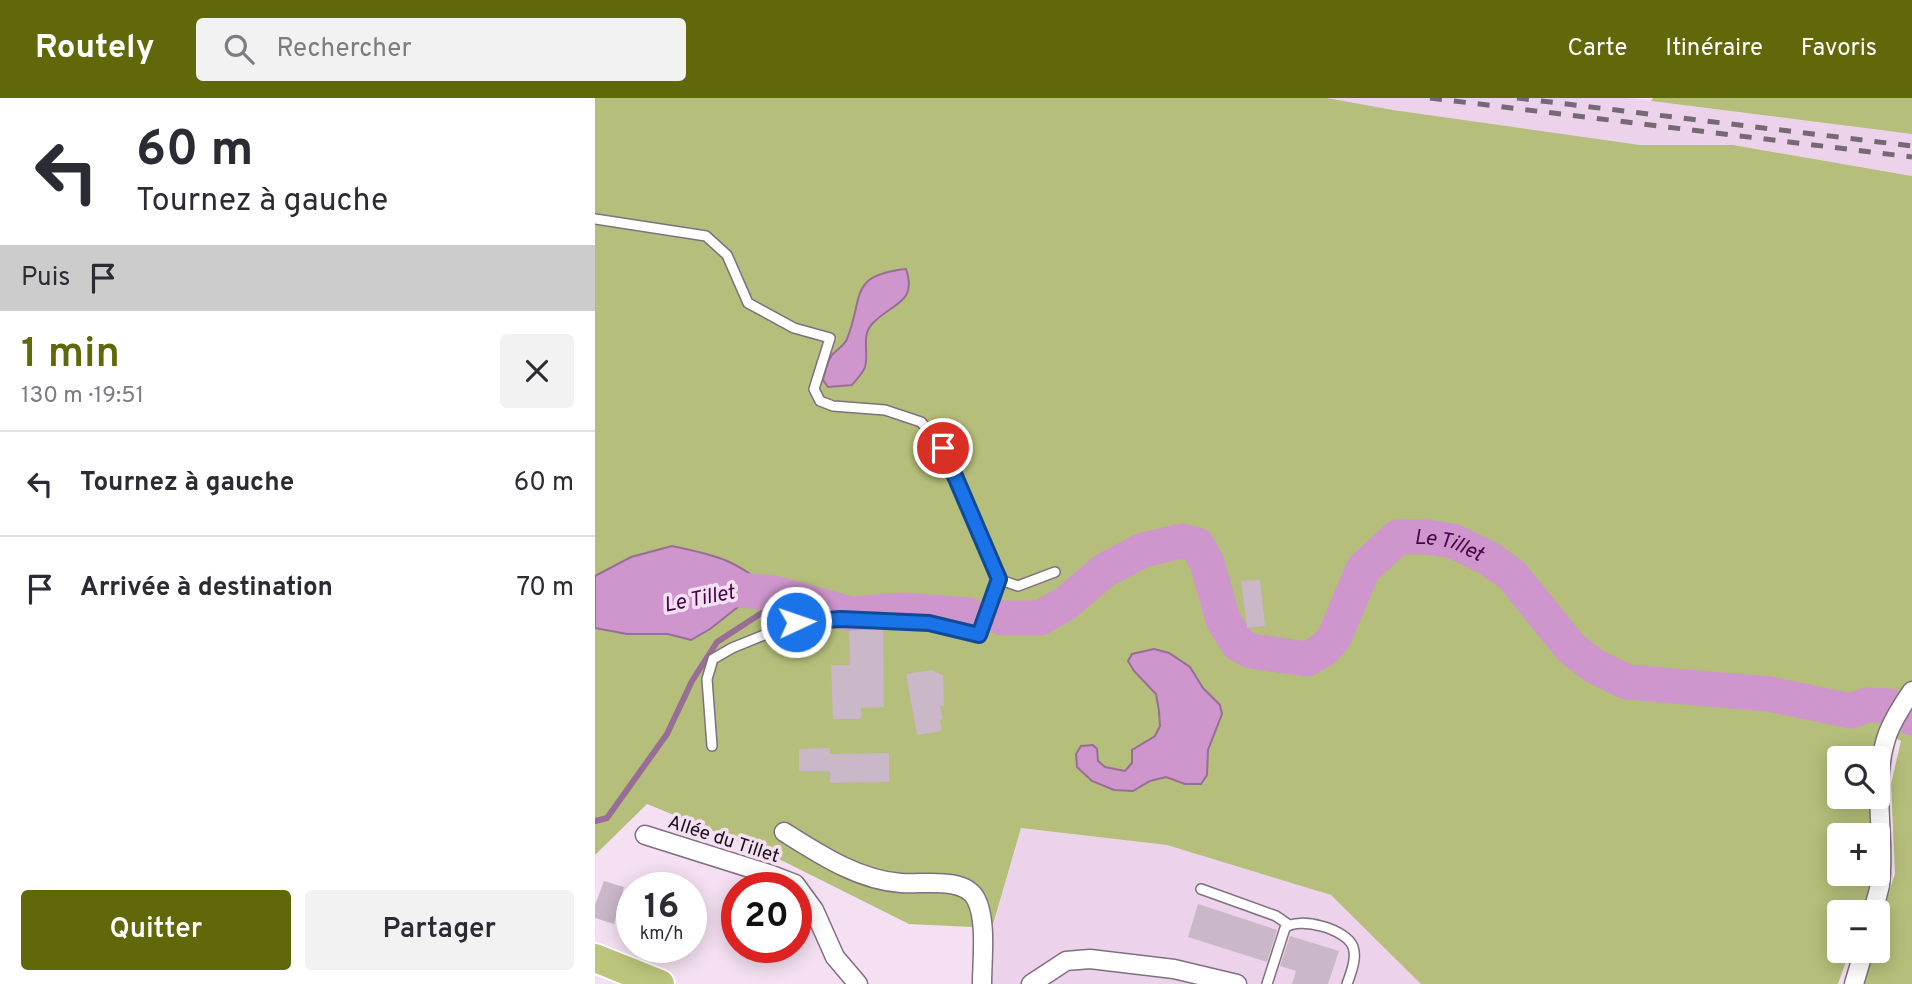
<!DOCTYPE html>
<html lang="fr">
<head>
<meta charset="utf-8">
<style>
	:root { --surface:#fff; --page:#f2f2f3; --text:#2b2b33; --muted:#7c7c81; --line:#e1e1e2; --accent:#61680a }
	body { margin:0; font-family:Overpass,sans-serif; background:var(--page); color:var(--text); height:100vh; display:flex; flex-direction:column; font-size:26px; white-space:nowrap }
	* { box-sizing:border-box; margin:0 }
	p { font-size:23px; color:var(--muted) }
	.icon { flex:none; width:38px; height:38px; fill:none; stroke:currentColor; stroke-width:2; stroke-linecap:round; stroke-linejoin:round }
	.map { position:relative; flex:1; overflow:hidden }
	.sheet { display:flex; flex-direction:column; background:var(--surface); width:595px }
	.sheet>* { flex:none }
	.guide { background:#fff; color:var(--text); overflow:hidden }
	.buttons { position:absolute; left:1232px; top:648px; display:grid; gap:14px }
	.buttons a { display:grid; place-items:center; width:63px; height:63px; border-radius:7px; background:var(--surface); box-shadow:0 4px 18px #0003; font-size:35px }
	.speed { position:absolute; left:21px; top:774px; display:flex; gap:14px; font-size:35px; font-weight:700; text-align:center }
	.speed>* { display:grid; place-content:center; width:91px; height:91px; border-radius:50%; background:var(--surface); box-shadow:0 4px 18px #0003; line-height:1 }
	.speed small { font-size:18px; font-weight:400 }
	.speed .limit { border:10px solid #d22; background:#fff; color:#111 }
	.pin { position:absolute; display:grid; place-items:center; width:60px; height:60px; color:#fff; margin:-30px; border:4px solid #fff; border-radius:50%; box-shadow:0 2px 7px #0007 }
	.me { position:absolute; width:77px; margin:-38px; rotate:87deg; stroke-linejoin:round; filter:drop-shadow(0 0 5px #0008) }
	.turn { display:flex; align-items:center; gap:24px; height:147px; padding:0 21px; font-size:32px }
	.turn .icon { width:91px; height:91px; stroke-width:2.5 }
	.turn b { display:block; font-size:49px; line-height:60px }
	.then { display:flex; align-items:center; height:66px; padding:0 21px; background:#0003; gap:14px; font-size:26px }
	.round { display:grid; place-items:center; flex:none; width:74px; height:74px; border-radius:7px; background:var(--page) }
	.headline { display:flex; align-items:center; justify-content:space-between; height:119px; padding:0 21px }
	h1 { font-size:42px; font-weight:600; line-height:52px; color:var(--accent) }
	.button { display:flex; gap:14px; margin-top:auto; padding:14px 21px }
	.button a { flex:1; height:80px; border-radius:7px; background:var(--accent); color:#fff; font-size:28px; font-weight:600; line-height:80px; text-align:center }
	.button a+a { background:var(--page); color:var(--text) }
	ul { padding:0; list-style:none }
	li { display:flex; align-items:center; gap:21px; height:105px; padding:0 21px; border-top:2px solid var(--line) }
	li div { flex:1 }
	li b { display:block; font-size:26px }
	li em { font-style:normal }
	header { display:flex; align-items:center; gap:42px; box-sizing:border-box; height:98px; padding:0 35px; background:var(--accent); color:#fff }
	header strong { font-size:33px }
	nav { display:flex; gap:38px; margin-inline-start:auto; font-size:24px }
	.search { width:490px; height:63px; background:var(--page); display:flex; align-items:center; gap:18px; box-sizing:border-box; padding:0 24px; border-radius:7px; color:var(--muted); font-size:26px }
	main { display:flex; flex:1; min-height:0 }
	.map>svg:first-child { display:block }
	.built { fill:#ecd3eb }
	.green { fill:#b5be7a }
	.water { fill:#cf96cd; stroke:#986e96; stroke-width:2 }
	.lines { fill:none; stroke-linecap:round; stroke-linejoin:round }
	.stream { stroke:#986e96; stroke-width:6 }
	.river { stroke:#cf96cd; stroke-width:35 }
	.building { fill:#cab7c8 }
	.lane-casing { stroke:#806f7f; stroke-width:12 }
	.street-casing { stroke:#806f7f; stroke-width:21 }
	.primary-casing { stroke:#fff; stroke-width:32 }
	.lane { stroke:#fff; stroke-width:9 }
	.street { stroke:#fff; stroke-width:18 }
	.primary { stroke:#bdc47b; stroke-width:28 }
	.rail { stroke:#756974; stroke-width:5; stroke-dasharray:12 12; stroke-linecap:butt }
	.route-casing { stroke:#114b97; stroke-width:18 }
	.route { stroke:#1a73e8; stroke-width:12 }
	.labels { text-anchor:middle; stroke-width:7; stroke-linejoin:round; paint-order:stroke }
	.street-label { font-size:19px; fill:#160f16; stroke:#f4e0f2 }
	.water-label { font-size:21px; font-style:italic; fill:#480049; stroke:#f4e0f2 }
</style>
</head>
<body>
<header>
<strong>Routely</strong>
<div class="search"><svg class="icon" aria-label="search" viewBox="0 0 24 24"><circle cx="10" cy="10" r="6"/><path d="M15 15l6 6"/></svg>Rechercher</div>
<nav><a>Carte</a><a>Itinéraire</a><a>Favoris</a></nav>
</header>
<main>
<section class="sheet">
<div class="guide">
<div class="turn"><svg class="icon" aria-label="left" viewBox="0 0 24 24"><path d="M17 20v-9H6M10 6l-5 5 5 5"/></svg><div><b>60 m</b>Tournez à gauche</div></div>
<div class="then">Puis<svg class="icon" aria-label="arrive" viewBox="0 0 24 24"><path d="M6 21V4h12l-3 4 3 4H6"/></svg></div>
</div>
<div class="headline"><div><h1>1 min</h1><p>130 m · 19:51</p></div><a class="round"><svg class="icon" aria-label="close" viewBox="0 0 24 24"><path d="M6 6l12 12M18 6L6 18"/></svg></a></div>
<ul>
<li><svg class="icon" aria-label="left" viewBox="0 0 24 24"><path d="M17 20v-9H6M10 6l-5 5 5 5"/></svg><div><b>Tournez à gauche</b></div><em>60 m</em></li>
<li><svg class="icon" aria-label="arrive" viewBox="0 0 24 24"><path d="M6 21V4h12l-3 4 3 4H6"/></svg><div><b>Arrivée à destination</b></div><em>70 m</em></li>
</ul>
<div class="button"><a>Quitter</a><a>Partager</a></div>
</section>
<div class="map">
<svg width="1317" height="886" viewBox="0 0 1317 886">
	<rect width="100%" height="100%" fill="#f4e0f2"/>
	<path class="built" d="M 732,0 L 1031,0 L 1317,36 L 1317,78 L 1138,47 L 1045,47 L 798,12 Z
		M 426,730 L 572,747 L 736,797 L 829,886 L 387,886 L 387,830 L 398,829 Z"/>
	<path class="green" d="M 0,0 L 732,0 L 798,12 L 1045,47 L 1138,47 L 1317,78 L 1317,886 L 1263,886 L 1274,852 L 1283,852 L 1283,827 L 1300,776 L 1296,686 L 1306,643 L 1287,633 L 1282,660 L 1244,660 L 1244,698 L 1276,698 L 1276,737 L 1244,737 L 1244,775 L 1277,775 L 1269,814 L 1244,814 L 1244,852 L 1255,852 L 1243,886 L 826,886 L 736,797 L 572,747 L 426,730 L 397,830 L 314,826 L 172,755 L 52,706 L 0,757 Z
		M 1058,0 L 1317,0 L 1317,36 L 1056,3 Z"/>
	<path class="water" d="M 311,171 C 323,206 296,205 277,226 C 266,238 274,255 270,269 C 268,275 261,282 257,287 L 233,289 L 228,282 C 230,274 232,263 237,257 C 242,251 249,248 252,241 C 269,199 253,177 311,171 Z
		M 77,448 C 126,458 142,463 180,495 L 157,498 L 115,531 L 96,542 L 73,536 L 32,536 L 0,530 L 0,478 L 36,459 Z
		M 559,551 L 574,555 L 595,569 L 608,590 L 625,607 L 627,616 L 613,652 L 612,677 L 606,686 L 590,686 L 571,679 L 555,683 L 538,693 L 519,692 L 497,683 L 482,669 L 481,656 L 486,648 L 498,647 L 502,651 L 503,663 L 510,669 L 530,673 L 537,665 L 537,652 L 560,638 L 565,628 L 564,613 L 561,596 L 539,573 L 533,563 L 537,556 Z"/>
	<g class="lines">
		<path class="stream" d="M 0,723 L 12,720 L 72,636 L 97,583 L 122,544 L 193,498"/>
		<g class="river">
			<path d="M 133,491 L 180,495 L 256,516 L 307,512 L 374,517"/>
			<path id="s1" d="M 407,520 L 445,520 L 471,505 L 510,472 L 548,452 L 587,443 L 602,447 L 612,465 L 628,522 L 643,546 L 656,553 L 712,561 L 728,552 L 739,540 L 768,471 L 803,439 L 831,439 L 858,443 L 893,460 L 917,477 L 976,550 L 999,568 L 1032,584 L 1174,596 L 1256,613 L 1272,607 L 1296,608 L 1317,620"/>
		</g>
	</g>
	<path class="building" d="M 665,482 L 670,528 L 652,530 L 646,483 Z
		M 288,530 L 289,609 L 266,610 L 267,619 L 264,621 L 238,621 L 236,567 L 255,567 L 254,533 Z
		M 336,572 L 348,577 L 349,608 L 345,608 L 348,621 L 345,622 L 347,633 L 322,637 L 311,576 Z
		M 235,650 L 235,656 L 294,655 L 294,684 L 235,685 L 235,673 L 204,673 L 204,651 Z
		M 9,783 L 29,789 L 19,826 L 0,820 L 0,807 Z
		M 603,806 L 682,832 L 672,864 L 593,839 Z
		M 695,838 L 744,853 L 733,886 L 697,886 L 701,873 L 685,868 Z"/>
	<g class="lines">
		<g class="lane-casing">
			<path id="lane" d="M 0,121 L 111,138 L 132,157 L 153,205 L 199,230 L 235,240 L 219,291 L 225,303 L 238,308 L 290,312 L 326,324 L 348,350 L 403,481 L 423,488 L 460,474
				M 117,648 L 112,581 L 118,561 L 137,550 L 201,524 L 246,521 L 334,525 L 384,537 L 403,481
				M 606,791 L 681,818 L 694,827
				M 672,886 L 690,830 C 704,818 752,831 758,849 C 762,860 756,875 752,886"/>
		</g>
		<g class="street-casing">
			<path id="street" d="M 189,734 C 224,756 263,782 306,785 C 327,787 369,778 381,801 C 392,822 387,862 387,886
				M 50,737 L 174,776 L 200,786 L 219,812 L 240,859 L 263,886
				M 1278,814 C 1280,805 1283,796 1285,787 C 1291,737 1275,684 1293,635 C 1299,620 1308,606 1317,593
				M 436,886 L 471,863 L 495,861 L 579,871 L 642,886
				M 1259,886 L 1269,852"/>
		</g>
		<g class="primary-casing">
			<path id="primary" d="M 0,860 L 65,886"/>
		</g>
		<use href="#lane" class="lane"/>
		<use href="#street" class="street"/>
		<use href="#primary" class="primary"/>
		<path class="rail" d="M 835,0 L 1317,59
			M 922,0 L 1317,48"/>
	</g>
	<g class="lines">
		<g class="route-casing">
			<path id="route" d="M 201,524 L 246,521 L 334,525 L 384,537 L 404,481 L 348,350"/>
		</g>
		<use href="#route" class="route"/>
	</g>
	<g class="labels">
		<g class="street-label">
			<text transform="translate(129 740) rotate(18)" y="7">Allée du Tillet</text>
		</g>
		<g class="water-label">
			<text dy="7" stroke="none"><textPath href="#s1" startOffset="606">Le Tillet</textPath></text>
			<text transform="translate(104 500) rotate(-11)" y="7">Le Tillet</text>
		</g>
	</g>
</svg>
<div class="buttons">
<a><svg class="icon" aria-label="search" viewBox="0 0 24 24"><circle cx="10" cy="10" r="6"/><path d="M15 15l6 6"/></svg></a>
<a>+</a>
<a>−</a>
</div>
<div class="speed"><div>16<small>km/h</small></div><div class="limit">20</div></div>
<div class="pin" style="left:348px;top:350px;background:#d93025"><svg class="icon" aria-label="arrive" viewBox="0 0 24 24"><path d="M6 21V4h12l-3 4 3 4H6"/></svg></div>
<svg class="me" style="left:201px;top:524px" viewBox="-20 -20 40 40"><circle r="17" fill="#1a73e8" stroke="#fff" stroke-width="3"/><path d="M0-11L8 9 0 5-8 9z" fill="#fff"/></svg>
</div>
</main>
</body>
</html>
